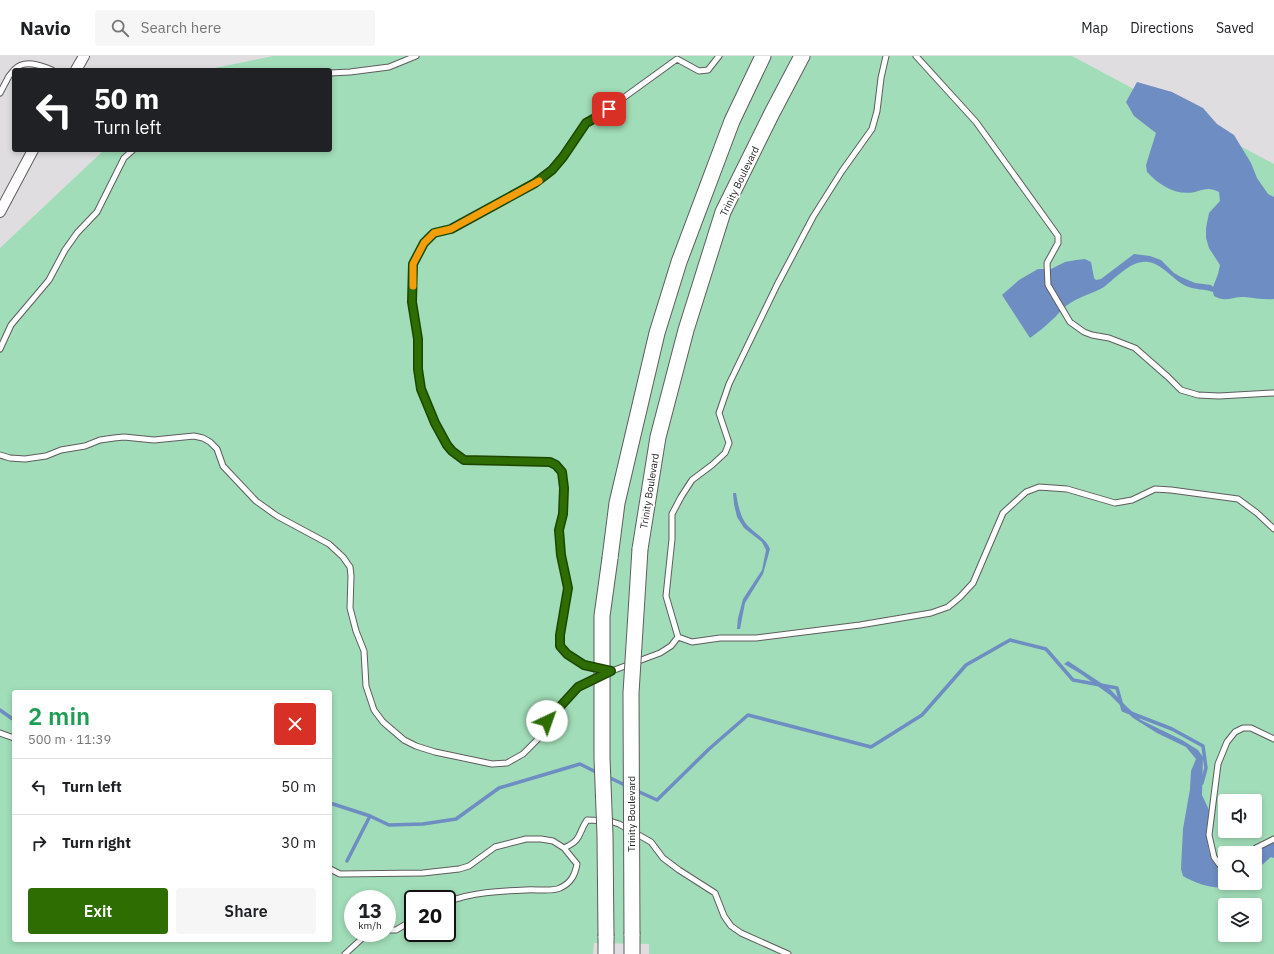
<!DOCTYPE html>
<html lang="en">
<head>
<meta charset="utf-8">
<style>
	:root { --surface:#fff; --page:#f6f6f6; --text:#202124; --muted:#757577; --line:#e0e0e0; --accent:#2d6d01 }
	body { margin:0; font-family:"IBM Plex Sans",sans-serif; background:var(--page); color:var(--text); height:100vh; display:flex; flex-direction:column; font-size:15px; white-space:nowrap }
	* { box-sizing:border-box; margin:0 }
	p { font-size:13px; color:var(--muted) }
	.icon { flex:none; width:22px; height:22px; fill:none; stroke:currentColor; stroke-width:2; stroke-linecap:round; stroke-linejoin:round }
	.map { position:relative; flex:1; overflow:hidden }
	.side { position:absolute; left:12px; top:634px; width:320px; height:252px; display:flex; flex-direction:column; background:var(--surface); border-radius:4px; box-shadow:0 2px 6px #0003 }
	.side>* { flex:none }
	.top-card { position:absolute; left:12px; top:12px; width:320px; height:84px; border-radius:4px; box-shadow:0 2px 6px #0003; background:#202124; color:#fff; overflow:hidden }
	.controls { position:absolute; left:1218px; top:738px; display:grid; gap:8px }
	.controls a { display:grid; place-items:center; width:44px; height:44px; border-radius:4px; background:var(--surface); box-shadow:0 2px 6px #0003; font-size:20px }
	.speed { position:absolute; left:344px; top:834px; display:flex; gap:8px; font-size:20px; font-weight:700; text-align:center }
	.speed>* { display:grid; place-content:center; width:52px; height:52px; border-radius:50%; background:var(--surface); box-shadow:0 2px 6px #0003; line-height:1 }
	.speed small { font-size:10px; font-weight:400 }
	.speed .limit { border:2px solid #111; border-radius:6px; background:#fff; color:#111 }
	.pin { position:absolute; display:grid; place-items:center; width:34px; height:34px; color:#fff; margin:-17px; border-radius:8px; box-shadow:0 2px 6px #0006 }
	.me { position:absolute; width:44px; margin:-22px; rotate:42deg; stroke-linejoin:round; filter:drop-shadow(0 0 3px #0008) }
	.turn { display:flex; align-items:center; gap:14px; height:84px; padding:0 16px; font-size:18px }
	.turn .icon { width:52px; height:52px; stroke-width:2.5 }
	.turn b { display:block; font-size:28px; line-height:34px }
	.round { display:grid; place-items:center; flex:none; width:42px; height:42px; border-radius:4px; background:var(--page) }
	.headline { display:flex; align-items:center; justify-content:space-between; height:68px; padding:0 16px }
	h1 { font-size:24px; font-weight:600; line-height:30px; color:#1e9e55 }
	.button { display:flex; gap:8px; margin-top:auto; padding:8px 16px }
	.button a { flex:1; height:46px; border-radius:4px; background:var(--accent); color:#fff; font-size:16px; font-weight:600; line-height:46px; text-align:center }
	.button a+a { background:var(--page); color:var(--text) }
	ul { padding:0; list-style:none }
	li { display:flex; align-items:center; gap:12px; height:56px; padding:0 16px; border-top:1px solid var(--line) }
	li div { flex:1 }
	li b { display:block; font-size:15px }
	li em { font-style:normal }
	header { display:flex; align-items:center; gap:24px; box-sizing:border-box; height:56px; padding:0 20px; background:var(--surface); border-bottom:1px solid var(--line) }
	header strong { font-size:19px }
	nav { display:flex; gap:22px; margin-inline-start:auto; font-size:14px }
	.search { width:280px; height:36px; background:var(--page); display:flex; align-items:center; gap:10px; box-sizing:border-box; padding:0 14px; border-radius:4px; color:var(--muted); font-size:15px }
	.map>svg:first-child { display:block }
	.green { fill:#a1ddb8; fill-rule:evenodd }
	.water { fill:#6e8dc3 }
	.lines { fill:none; stroke-linecap:round; stroke-linejoin:round }
	.stream { stroke:#6e8dc3; stroke-width:3.5 }
	.service-casing { stroke:#5f5c5f; stroke-width:7 }
	.minor-casing { stroke:#5f5c5f; stroke-width:12 }
	.secondary-casing { stroke:#5f5c5f; stroke-width:17 }
	.service { stroke:#fff; stroke-width:5 }
	.minor { stroke:#fff; stroke-width:10 }
	.secondary { stroke:#fff; stroke-width:15 }
	.secondary-bridge-casing { stroke:#5f5c5f; stroke-width:17; stroke-linecap:butt }
	.secondary-bridge { stroke:#fff; stroke-width:15 }
	.route-casing { stroke:#1d4701; stroke-width:10 }
	.route { stroke:#2d6d01; stroke-width:7 }
	.slow { stroke:#f59e0b; stroke-width:7 }
	.labels { text-anchor:middle; stroke-width:4; stroke-linejoin:round; paint-order:stroke }
	.street-label { font-size:10px; fill:#222122; stroke:#fff }
</style>
</head>
<body>
<header>
<strong>Navio</strong>
<div class="search"><svg class="icon" aria-label="search" viewBox="0 0 24 24"><circle cx="10" cy="10" r="6"/><path d="M15 15l6 6"/></svg>Search here</div>
<nav><a>Map</a><a>Directions</a><a>Saved</a></nav>
</header>
<div class="map">
<svg width="1274" height="898" viewBox="0 0 1274 898">
	<rect width="100%" height="100%" fill="#e0dde0"/>
	<path class="green" d="M 273,0 L 1072,0 L 1274,108 L 1274,898 L 649,898 L 649,888 L 594,887 L 593,898 L 0,898 L 0,192 L 104,94 L 330,94 L 330,14 L 205,14 ZM 14,636 L 330,636 L 330,884 L 14,884 ZM 1225,745 L 1255,745 L 1255,775 L 1225,775 ZM 1225,797 L 1255,797 L 1255,827 L 1225,827 ZM 353,843 L 387,843 L 387,877 L 353,877 ZM 413,843 L 447,843 L 447,877 L 413,877 ZM 1225,849 L 1255,849 L 1255,879 L 1225,879 Z"/>
	<path class="water" d="M 1137,26 L 1172,36 L 1203,52 L 1217,68 L 1234,79 L 1251,107 L 1257,122 L 1268,138 L 1274,141 L 1274,243 C 1264,244 1255,242 1245,241 C 1232,240 1226,247 1214,240 L 1213,236 C 1205,233 1195,234 1186,230 C 1173,224 1163,208 1148,206 C 1131,204 1116,222 1104,231 C 1092,238 1077,241 1066,250 C 1061,253 1058,259 1053,263 C 1046,270 1038,276 1030,282 L 1002,239 L 1019,224 L 1038,213 L 1051,213 L 1065,206 L 1076,204 L 1085,203 L 1091,206 L 1094,222 L 1096,224 L 1101,223 L 1134,198 L 1150,200 L 1161,204 L 1174,217 L 1181,221 L 1195,227 L 1211,229 L 1213,231 L 1218,218 L 1220,209 L 1209,192 L 1206,182 L 1206,172 L 1209,157 L 1220,145 L 1219,136 C 1210,131 1204,133 1195,136 C 1176,140 1159,129 1147,116 L 1146,109 L 1156,77 L 1134,60 L 1126,46 Z
		M 733,437 L 736,437 C 738,448 740,462 748,470 C 756,478 766,483 770,493 L 763,518 L 745,547 L 740,573 L 737,573 L 738,562 L 743,543 L 762,514 L 766,494 L 762,486 L 744,472 L 737,461 L 734,448 Z
		M 1068,605 L 1110,633 L 1126,650 L 1141,664 L 1182,684 L 1198,694 L 1203,701 L 1202,739 L 1209,754 L 1206,777 L 1209,796 L 1212,804 L 1219,812 L 1225,815 L 1225,827 L 1240,827 C 1220,836 1201,830 1183,820 L 1181,813 L 1183,773 L 1190,733 L 1191,715 L 1196,703 L 1186,691 L 1157,677 L 1133,662 L 1110,639 L 1081,618 L 1064,608 Z
		M 1274,786 L 1274,802 L 1271,801 L 1255,815 L 1255,797 L 1253,797 Z"/>
	<g class="lines">
		<path class="stream" d="M 0,654 L 14,664
			M 606,720 L 627,730
			M 635,734 L 657,744 L 709,693 L 748,659 L 871,691 L 922,659 L 966,609 L 1010,584 L 1046,593 L 1073,624 L 1117,632 L 1123,654 L 1172,673 L 1203,690 L 1206,712 L 1202,727
			M 330,747 L 370,760 L 389,769 L 423,768 L 456,763 L 499,732 L 580,708 L 598,717
			M 347,805 L 370,760"/>
		<g class="service-casing">
			<path id="service" d="M 916,0 L 976,66 L 1058,180 L 1058,187 L 1047,207 L 1048,229 L 1070,266 L 1084,276 L 1092,279 L 1109,282 L 1135,292 L 1168,321 L 1181,334 L 1198,339 L 1219,340 L 1274,337
				M 14,14 C 24,3 40,9 52,14
				M 330,17 L 350,16 L 389,11 L 416,0
				M 0,37 L 9,20 L 14,14
				M 0,293 L 11,269 L 49,224 L 65,194 L 77,177 L 97,156 L 124,102 L 133,94
				M 0,399 L 10,402 L 25,403 L 46,400 L 61,394 L 85,390 L 100,384 L 114,382 L 124,381 L 154,384 L 194,380 L 203,382 L 210,386 L 217,393 L 223,410 L 256,445 L 277,460 L 329,488 L 343,501 L 350,511 L 351,520 L 350,552 L 356,575 L 364,595 L 366,630 L 374,654 L 383,666 L 404,684 L 416,690 L 435,696 L 492,708 L 507,707 L 523,698 L 537,684 L 547,665 L 578,631 L 600,620
				M 678,581 L 692,586 L 720,582 L 756,582 L 860,569 L 931,557 L 948,551 L 960,541 L 973,527 L 1003,457 L 1026,436 L 1039,431 L 1067,433 L 1115,447 L 1132,444 L 1155,433 L 1171,434 L 1238,443 L 1257,457 L 1274,473
				M 678,581 L 666,540 L 672,483 L 672,458 L 681,441 L 692,424 L 712,409 L 725,397 L 729,387 L 719,357 L 729,328 L 777,229 L 813,161 L 842,115 L 872,73 L 877,55 L 881,22 L 886,0
				M 611,615 L 583,609 L 567,598 L 560,590 L 560,579 L 568,532 L 561,499 L 559,474 L 563,458 L 564,432 L 562,416 L 556,409 L 551,406 L 464,404 L 452,395 L 447,389 L 435,367 L 421,333 L 418,313 L 419,292 L 413,246 L 413,208 L 424,187 L 434,177 L 451,173 L 535,127 L 552,114 L 586,67 L 597,61 L 677,3 L 699,15 L 708,14 L 719,0
				M 609,616 L 660,597 L 671,590 L 678,581
				M 0,677 L 14,682
				M 564,792 C 583,783 577,779 587,764 L 610,765 L 619,768 L 651,786 L 663,802 L 679,814 L 715,837 L 724,860 L 731,870 L 741,877 L 788,898
				M 1250,797 L 1256,792 L 1274,783
				M 1225,811 L 1219,808 L 1214,801 L 1209,779 L 1218,708 L 1227,686 L 1235,676 L 1243,672 L 1251,672 L 1274,683
				M 330,813 L 340,818 L 423,817 L 459,813 L 469,810 L 495,791 L 526,783 L 541,783 L 553,785 L 564,792 L 577,808 C 575,819 571,827 560,832 C 553,836 535,833 526,834 C 500,835 472,836 447,846
				M 387,874 L 396,874 L 413,864
				M 345,898 L 368,877"/>
		</g>
		<g class="minor-casing">
			<path id="minor" d="M 76,14 L 84,0
				M 0,156 L 33,94"/>
		</g>
		<g class="secondary-casing">
			<path id="secondary" d="M 640,493 L 658,381 L 686,274 L 723,156 L 772,57 L 802,0
				M 610,502 L 617,447 L 657,277 L 679,206 L 732,65 L 763,0
				M 632,878 L 632,898
				M 606,880 L 606,898"/>
		</g>
		<use href="#service" class="service"/>
		<use href="#minor" class="minor"/>
		<use href="#secondary" class="secondary"/>
		<g class="secondary-bridge-casing">
			<path id="secondary-bridge" d="M 632,878 L 631,637 L 640,493
				M 606,880 L 605,779 L 602,702 L 602,560 L 610,502"/>
		</g>
		<use href="#secondary-bridge" class="secondary-bridge"/>
	</g>
	<g class="lines">
		<g class="route-casing">
			<path id="route" d="M 547,665 L 578,631 L 611,615 L 584,609 L 567,598 L 560,590 L 560,579 L 568,532 L 561,499 L 559,474 L 563,458 L 564,432 L 562,416 L 556,409 L 550,406 L 464,404 L 452,395 L 447,389 L 435,367 L 421,333 L 418,313 L 418,283 L 412,246 L 413,208 L 424,187 L 434,177 L 451,173 L 535,127 L 552,114 L 563,101 L 586,67 L 597,61 L 609,53"/>
		</g>
		<use href="#route" class="route"/>
		<path class="slow" d="M 413,230 L 413,208 L 424,187 L 434,177 L 451,173 L 539,125"/>
	</g>
	<g class="labels">
		<g class="street-label">
			<text transform="translate(739 125) rotate(-64)" y="4">Trinity Boulevard</text>
			<text transform="translate(649 435) rotate(-81)" y="4">Trinity Boulevard</text>
			<text transform="translate(631 758) rotate(-90)" y="4">Trinity Boulevard</text>
		</g>
	</g>
</svg>
<div class="controls">
<a><svg class="icon" aria-label="sound" viewBox="0 0 24 24"><path d="M4 9h4l5-4v14l-5-4H4zM17 9q2 3 0 6"/></svg></a>
<a><svg class="icon" aria-label="search" viewBox="0 0 24 24"><circle cx="10" cy="10" r="6"/><path d="M15 15l6 6"/></svg></a>
<a><svg class="icon" aria-label="layers" viewBox="0 0 24 24"><path d="M12 4l9 5-9 5-9-5zM3 14l9 5 9-5"/></svg></a>
</div>
<div class="speed"><div>13<small>km/h</small></div><div class="limit">20</div></div>
<div class="pin" style="left:609px;top:53px;background:#d93025"><svg class="icon" aria-label="arrive" viewBox="0 0 24 24"><path d="M6 21V4h12l-3 4 3 4H6"/></svg></div>
<svg class="me" style="left:547px;top:665px" viewBox="-20 -20 40 40"><circle r="19" fill="#fff"/><path d="M0-13L10 11 0 6-10 11z" fill="#2d6d01"/></svg>
<div class="top-card">
<div class="turn"><svg class="icon" aria-label="left" viewBox="0 0 24 24"><path d="M17 20v-9H6M10 6l-5 5 5 5"/></svg><div><b>50 m</b>Turn left</div></div>
</div>
<section class="side">
<div class="headline"><div><h1>2 min</h1><p>500 m · 11:39</p></div><a class="round" style="background:#d93025;color:#fff"><svg class="icon" aria-label="close" viewBox="0 0 24 24"><path d="M6 6l12 12M18 6L6 18"/></svg></a></div>
<ul>
<li><svg class="icon" aria-label="left" viewBox="0 0 24 24"><path d="M17 20v-9H6M10 6l-5 5 5 5"/></svg><div><b>Turn left</b></div><em>50 m</em></li>
<li><svg class="icon" aria-label="right" viewBox="0 0 24 24"><path d="M7 20v-9h11M14 6l5 5-5 5"/></svg><div><b>Turn right</b></div><em>30 m</em></li>
</ul>
<div class="button"><a>Exit</a><a>Share</a></div>
</section>
</div>
</body>
</html>
